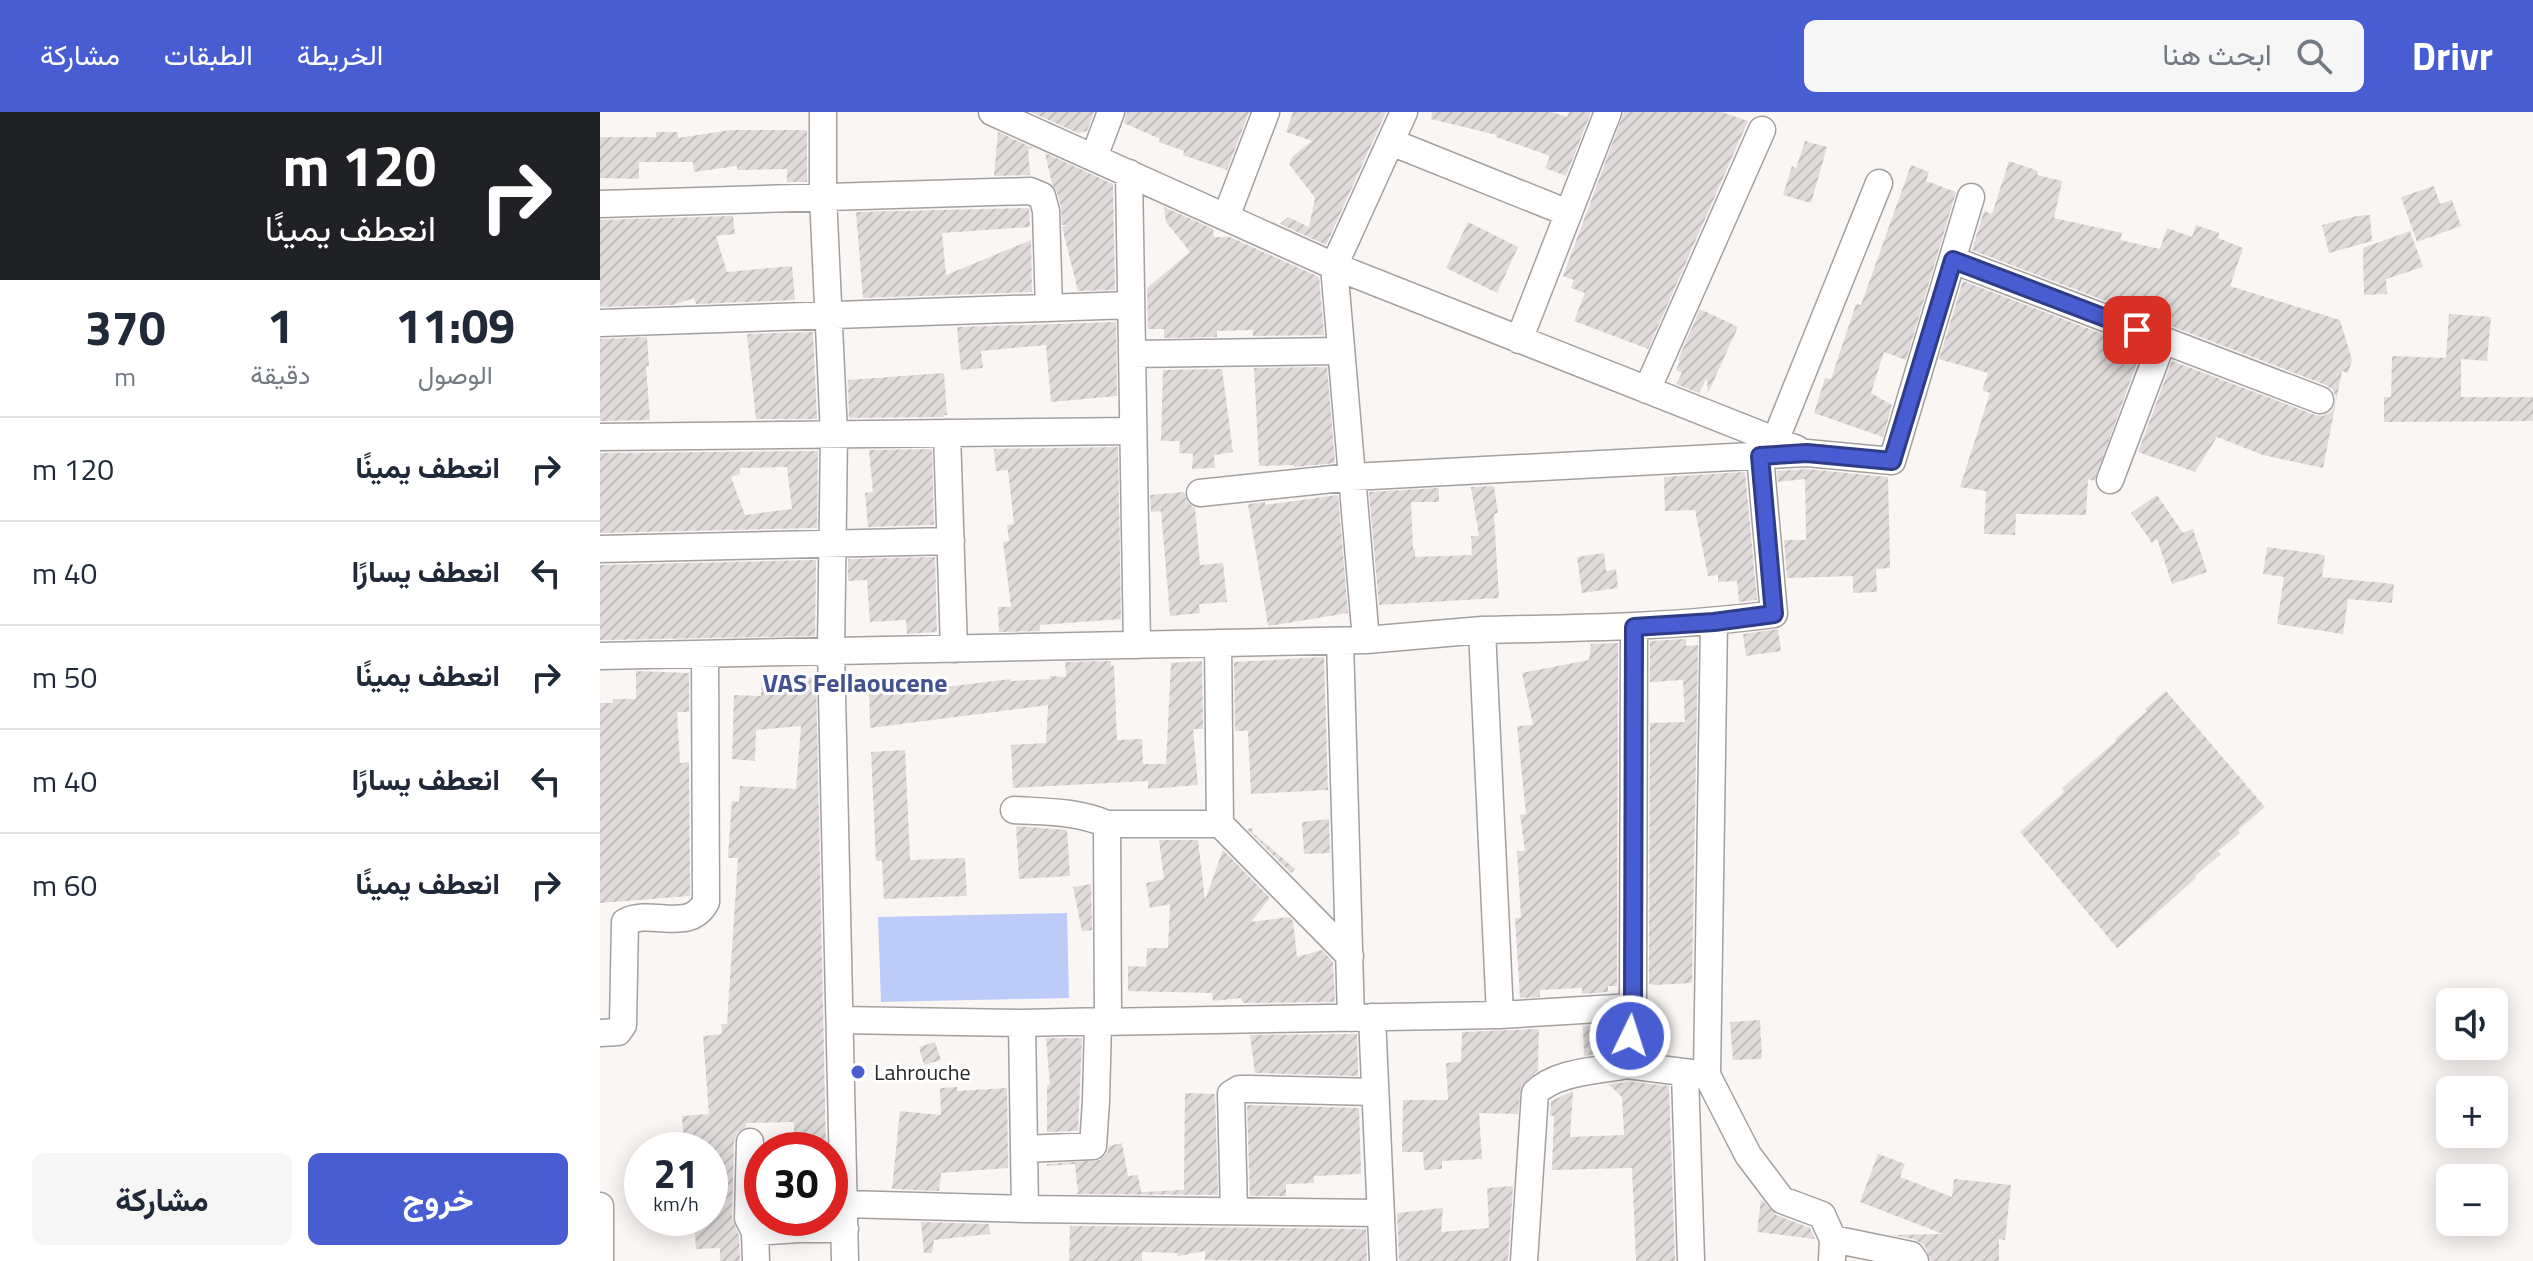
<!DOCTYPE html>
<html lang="ar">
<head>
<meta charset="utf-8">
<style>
	:root { --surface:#fff; --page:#f6f6f7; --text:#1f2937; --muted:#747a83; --line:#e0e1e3; --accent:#485dd1 }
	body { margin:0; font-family:"Titillium Web",Vazirmatn,sans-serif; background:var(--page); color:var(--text); direction:rtl; height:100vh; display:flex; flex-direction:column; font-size:30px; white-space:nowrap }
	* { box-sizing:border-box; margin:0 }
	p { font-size:26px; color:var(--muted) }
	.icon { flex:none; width:44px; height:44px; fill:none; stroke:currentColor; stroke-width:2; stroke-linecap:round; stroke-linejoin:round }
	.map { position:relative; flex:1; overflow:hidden; direction:ltr }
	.panel { display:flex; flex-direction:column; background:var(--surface); width:600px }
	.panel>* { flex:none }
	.banner { background:#202124; color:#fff; overflow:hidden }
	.controls { position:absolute; left:1836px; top:876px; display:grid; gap:16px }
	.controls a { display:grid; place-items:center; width:72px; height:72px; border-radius:12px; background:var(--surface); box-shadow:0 4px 20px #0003; font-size:40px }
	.speed { position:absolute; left:24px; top:1020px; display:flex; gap:16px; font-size:40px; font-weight:700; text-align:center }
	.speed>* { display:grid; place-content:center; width:104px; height:104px; border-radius:50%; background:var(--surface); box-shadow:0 4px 20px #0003; line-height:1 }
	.speed small { font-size:20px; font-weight:400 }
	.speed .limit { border:12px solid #d22; background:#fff; color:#111 }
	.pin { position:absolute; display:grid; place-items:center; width:68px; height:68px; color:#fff; margin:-34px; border-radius:16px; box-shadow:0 4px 12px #0006 }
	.me { position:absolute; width:88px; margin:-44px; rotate:4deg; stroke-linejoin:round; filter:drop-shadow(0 0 6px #0008) }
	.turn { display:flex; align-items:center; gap:28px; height:168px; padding:0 32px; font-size:36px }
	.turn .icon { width:104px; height:104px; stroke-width:2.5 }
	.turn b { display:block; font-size:56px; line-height:68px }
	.eta { display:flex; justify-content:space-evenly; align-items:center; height:136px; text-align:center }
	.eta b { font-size:48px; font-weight:700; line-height:56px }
	.cta { display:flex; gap:16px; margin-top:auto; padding:16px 32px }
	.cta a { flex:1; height:92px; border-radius:12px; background:var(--accent); color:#fff; font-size:32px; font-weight:700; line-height:92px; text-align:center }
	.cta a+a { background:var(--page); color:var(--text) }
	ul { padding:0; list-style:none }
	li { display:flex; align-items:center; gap:24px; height:104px; padding:0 32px; border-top:2px solid var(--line) }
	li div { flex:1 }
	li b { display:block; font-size:30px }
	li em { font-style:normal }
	header { display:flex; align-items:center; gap:48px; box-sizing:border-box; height:112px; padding:0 40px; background:var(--accent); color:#fff }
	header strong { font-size:38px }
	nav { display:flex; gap:44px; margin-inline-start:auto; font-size:28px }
	.search { width:560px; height:72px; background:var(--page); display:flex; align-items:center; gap:20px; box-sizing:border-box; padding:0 28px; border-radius:12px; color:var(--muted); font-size:30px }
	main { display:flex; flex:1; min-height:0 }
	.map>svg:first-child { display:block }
	.pitch { fill:#bdcbf8 }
	.building { fill:url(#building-hatch); fill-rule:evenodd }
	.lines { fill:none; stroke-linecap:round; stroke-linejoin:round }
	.street-casing { stroke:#a4a09f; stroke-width:29 }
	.street { stroke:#fff; stroke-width:26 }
	.route-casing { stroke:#2f3c88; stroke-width:20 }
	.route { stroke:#485dd1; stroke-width:14 }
	.poi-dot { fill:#485dd1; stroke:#fff; stroke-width:3 }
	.labels { text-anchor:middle; stroke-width:6; stroke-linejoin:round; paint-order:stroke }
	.poi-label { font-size:22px; fill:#2b2928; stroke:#fff; text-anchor:start }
	.quarter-label { font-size:26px; font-weight:bold; fill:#44538f; stroke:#fff }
</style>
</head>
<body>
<header>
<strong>Drivr</strong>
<div class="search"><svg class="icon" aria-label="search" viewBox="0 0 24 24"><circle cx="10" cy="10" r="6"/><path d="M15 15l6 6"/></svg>ابحث هنا</div>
<nav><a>الخريطة</a><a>الطبقات</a><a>مشاركة</a></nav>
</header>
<main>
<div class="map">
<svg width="1933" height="1149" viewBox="0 0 1933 1149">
	<defs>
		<pattern id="building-hatch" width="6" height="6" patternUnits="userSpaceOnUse" patternTransform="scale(2)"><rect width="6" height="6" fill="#e1dcdb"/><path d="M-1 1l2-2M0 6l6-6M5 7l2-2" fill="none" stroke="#c1bdbc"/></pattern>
	</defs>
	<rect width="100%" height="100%" fill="#faf6f4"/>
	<path class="pitch" d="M 467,801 L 469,886 L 281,890 L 278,805 Z"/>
	<path class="building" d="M 431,0 L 494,0 L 487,19 L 478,21 Z
		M 527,0 L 649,0 L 627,58 L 583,43 L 584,39 L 559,30 L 560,27 L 524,11 Z
		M 693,0 L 786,0 L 726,133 L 680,112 L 688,105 L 709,115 L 715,86 L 689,52 L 693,44 L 712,29 L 686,20 Z
		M 832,0 L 952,0 L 967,5 L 969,0 L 991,0 L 966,64 L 945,56 L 950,44 L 896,25 L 897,23 L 831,7 Z
		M 1024,0 L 1122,0 L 1148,9 L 1048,237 L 974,209 L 985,181 L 971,176 L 974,168 L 963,164 Z
		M 131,18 L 207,18 L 207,70 L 187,70 L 187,57 L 137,58 L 137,54 L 94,60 L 93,50 L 39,50 L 39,67 L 0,66 L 0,25 L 56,25 L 56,20 L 78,20 L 78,26 Z
		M 398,20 L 433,36 L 428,37 L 430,63 L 394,64 Z
		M 1205,29 L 1227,35 L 1211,91 L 1183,83 L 1192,54 L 1196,56 Z
		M 445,41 L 513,72 L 515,178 L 478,179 L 462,115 L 468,113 L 462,113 L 461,95 L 457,80 L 452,72 Z
		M 1409,49 L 1438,59 L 1437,63 L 1462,69 L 1454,106 L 1522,121 L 1520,128 L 1560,137 L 1567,116 L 1592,125 L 1596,113 L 1619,121 L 1618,126 L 1643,136 L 1630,174 L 1740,208 L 1752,248 L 1748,261 L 1742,259 L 1723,356 L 1663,343 L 1617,325 L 1595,360 L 1538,340 L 1572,249 L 1715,303 L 1723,304 L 1731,300 L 1735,293 L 1736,285 L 1732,277 L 1726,273 L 1372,138 L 1384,99 L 1392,102 Z
		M 1311,53 L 1329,60 L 1326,69 L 1356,80 L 1306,248 L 1284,240 L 1271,281 L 1292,293 L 1283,325 L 1214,301 L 1225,266 L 1231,267 L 1256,192 L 1261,193 Z
		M 1834,74 L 1840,92 L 1852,88 L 1861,114 L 1817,130 L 1801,85 Z
		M 564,95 L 613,117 L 614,125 L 630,125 L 719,165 L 724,223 L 653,224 L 653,218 L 617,219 L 617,225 L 564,226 L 564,217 L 548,217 L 547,176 L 590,140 L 566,110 Z
		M 429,96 L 430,115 L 342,121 L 346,163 L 431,128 L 432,180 L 263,186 L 256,100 Z
		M 1770,103 L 1772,129 L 1729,141 L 1722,113 L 1757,104 Z
		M 133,104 L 135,122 L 116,124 L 127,160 L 192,154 L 195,188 L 96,192 L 94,186 L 73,193 L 0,195 L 0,108 Z
		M 868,110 L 918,135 L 897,181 L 846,156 Z
		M 1810,119 L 1823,155 L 1786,167 L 1787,182 L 1764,183 L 1763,136 Z
		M 1363,169 L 1542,237 L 1494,369 L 1488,367 L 1486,403 L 1416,402 L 1415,423 L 1384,422 L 1386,379 L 1360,375 L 1390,281 L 1382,278 L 1388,261 L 1339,247 Z
		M 1100,197 L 1138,215 L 1108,281 L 1107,266 L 1099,281 L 1076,272 L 1082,261 L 1076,258 L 1080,249 L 1078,248 Z
		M 1849,202 L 1891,205 L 1887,249 L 1861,247 L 1861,285 L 1933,285 L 1933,309 L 1784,310 L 1784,285 L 1791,285 L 1792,244 L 1846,246 Z
		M 516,210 L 517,284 L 451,290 L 446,233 L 381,239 L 383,256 L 361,258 L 357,215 Z
		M 213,220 L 217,307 L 156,307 L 147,222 Z
		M 47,225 L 49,254 L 46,254 L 50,308 L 0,309 L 0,227 Z
		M 727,255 L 735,351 L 694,355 L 694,353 L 659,354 L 654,256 Z
		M 622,257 L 633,340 L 614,343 L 615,356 L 592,357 L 593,342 L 579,341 L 580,329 L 561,329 L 563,258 Z
		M 344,261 L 347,303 L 343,303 L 343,305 L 249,306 L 248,268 Z
		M 518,335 L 521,507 L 440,513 L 440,519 L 399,520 L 398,495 L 411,495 L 403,430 L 409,429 L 407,413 L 414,412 L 408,358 L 396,359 L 394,337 Z
		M 332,337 L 334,413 L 268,415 L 265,381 L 273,380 L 269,338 Z
		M 218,339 L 217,416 L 0,421 L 0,341 ZM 187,355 L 192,397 L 145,403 L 131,365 L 140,362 L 140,356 Z
		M 1207,357 L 1288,365 L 1290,456 L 1276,457 L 1277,480 L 1253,481 L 1253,464 L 1187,466 L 1184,428 L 1206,428 L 1205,367 L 1178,370 L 1177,359 Z
		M 1145,360 L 1157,488 L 1139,490 L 1137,469 L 1118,470 L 1118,463 L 1108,464 L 1095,398 L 1065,399 L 1064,365 Z
		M 894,374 L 898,401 L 894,402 L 899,486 L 779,493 L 769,380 L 839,376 L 839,390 L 811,390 L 813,437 L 815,437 L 815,445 L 872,443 L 871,424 L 879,424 L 871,375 Z
		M 584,380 L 587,390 L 595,396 L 600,453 L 623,451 L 627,490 L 599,492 L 600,501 L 570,504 L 561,399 L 551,400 L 550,383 Z
		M 738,383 L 748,501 L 668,514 L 648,392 L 665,390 L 665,393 Z
		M 1557,383 L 1583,421 L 1593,417 L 1607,460 L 1572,472 L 1557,427 L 1552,431 L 1531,401 Z
		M 1667,435 L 1725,443 L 1722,465 L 1794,472 L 1792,491 L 1748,487 L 1743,522 L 1677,512 L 1684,465 L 1663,462 Z
		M 1004,441 L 1006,459 L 1016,457 L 1018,476 L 982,481 L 977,445 Z
		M 335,445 L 337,520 L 307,522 L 306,508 L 270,510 L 267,468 L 248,469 L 248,447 Z
		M 216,448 L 215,524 L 0,528 L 0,453 Z
		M 1178,517 L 1181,539 L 1146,544 L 1143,522 Z
		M 1086,527 L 1086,534 L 1098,533 L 1092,871 L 1055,873 L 1049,872 L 1050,611 L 1085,610 L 1083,568 L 1050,570 L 1050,529 Z
		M 1018,531 L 1017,874 L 1008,874 L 1008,880 L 982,882 L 982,876 L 940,878 L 940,885 L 920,886 L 915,806 L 921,806 L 917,739 L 925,739 L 920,703 L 926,702 L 917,614 L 933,613 L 922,561 L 989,548 L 991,532 Z
		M 724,545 L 728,678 L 651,682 L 648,619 L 635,619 L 634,550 Z
		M 511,549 L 511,554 L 514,554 L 517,628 L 542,627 L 543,652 L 566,652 L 571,551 L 602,549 L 603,617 L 593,617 L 598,673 L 548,677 L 548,669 L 413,676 L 411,633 L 446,631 L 448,593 L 270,616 L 269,574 L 303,573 L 303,580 L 411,567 L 411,569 L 450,567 L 450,564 L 466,565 L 465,550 Z
		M 36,559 L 89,561 L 89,600 L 77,600 L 80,651 L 89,650 L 90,784 L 0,791 L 0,591 L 13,591 L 13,587 L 36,587 Z
		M 216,565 L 226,1038 L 194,1038 L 194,1010 L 146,1011 L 146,1015 L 137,1021 L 134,1030 L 132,1106 L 139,1124 L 140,1149 L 120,1149 L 120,1136 L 96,1137 L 94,1106 L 110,1106 L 110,1038 L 84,1038 L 82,1004 L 109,1002 L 103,924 L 122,922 L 121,912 L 127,912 L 138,746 L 128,746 L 132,689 L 139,690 L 140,674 L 196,677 L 201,614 L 156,618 L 155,649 L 132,647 L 134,583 L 161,584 L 162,566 L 185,567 Z
		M 1566,579 L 1665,695 L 1638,718 L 1640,721 L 1618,739 L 1621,742 L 1595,764 L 1596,766 L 1517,836 L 1420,720 L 1464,680 L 1462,676 L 1516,629 L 1515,627 L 1547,599 L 1545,597 Z
		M 305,638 L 310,748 L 365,746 L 367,784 L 284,787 L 282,749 L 276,749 L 271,640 Z
		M 729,707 L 730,741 L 704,742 L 702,710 Z
		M 416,714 L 467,718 L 470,764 L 419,767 Z
		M 652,716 L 653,721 L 695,757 L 691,761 L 647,717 Z
		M 559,728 L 598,728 L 605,788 L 623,738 L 670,786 L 651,810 L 689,805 L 693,809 L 697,845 L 722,838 L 733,850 L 735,890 L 643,891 L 641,886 L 613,889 L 612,881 L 528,879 L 528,854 L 546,855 L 547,836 L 568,836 L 570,792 L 550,796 L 546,771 L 564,767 Z
		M 491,772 L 492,818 L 482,819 L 473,775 Z
		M 1160,908 L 1162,947 L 1133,948 L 1130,910 Z
		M 1009,912 L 1010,940 L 984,944 L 983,914 Z
		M 939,917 L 938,958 L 921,974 L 918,1002 L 879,1001 L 882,1047 L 842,1049 L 842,1057 L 824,1058 L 823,1040 L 802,1040 L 803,988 L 848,988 L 846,951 L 861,950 L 862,920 Z
		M 757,922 L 758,964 L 655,961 L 650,923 Z
		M 446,926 L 482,926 L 478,1019 L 447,1020 L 447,973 L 450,973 Z
		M 335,930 L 341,948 L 324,953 L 319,935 Z
		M 1032,970 L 1069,974 L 1075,1149 L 1036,1149 L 1032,1056 L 952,1058 L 954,1004 L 950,1003 L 951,989 L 973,979 L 970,1025 L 1024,1023 L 1022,985 L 1008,972 Z
		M 357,975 L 357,979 L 407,976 L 408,1056 L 341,1061 L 339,1079 L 292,1077 L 300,999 L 341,1003 L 340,976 Z
		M 585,981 L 615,982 L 618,1083 L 471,1082 L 478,1081 L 475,1052 L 447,1054 L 447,1052 L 500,1048 L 507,1042 L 509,1034 L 522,1031 L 528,1064 L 538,1063 L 541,1080 L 584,1078 Z
		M 647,993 L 759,996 L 761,1062 L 714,1064 L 714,1071 L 686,1072 L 686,1084 L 650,1084 Z
		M 1278,1042 L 1305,1052 L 1300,1065 L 1352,1085 L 1354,1067 L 1411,1073 L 1405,1128 L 1399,1127 L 1399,1149 L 1331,1149 L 1324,1133 L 1314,1127 L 1292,1123 L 1343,1122 L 1260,1090 Z
		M 913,1074 L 908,1149 L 799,1149 L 797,1101 L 843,1096 L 841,1120 L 889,1116 L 887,1076 Z
		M 1161,1087 L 1176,1103 L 1210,1116 L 1215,1127 L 1157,1120 Z
		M 321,1110 L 389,1112 L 390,1122 L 334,1128 L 332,1141 L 324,1141 Z
		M 470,1114 L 766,1117 L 767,1149 L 605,1148 L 605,1139 L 578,1144 L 577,1141 L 542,1140 L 542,1149 L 469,1149 Z"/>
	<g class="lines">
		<g class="street-casing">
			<path id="street" d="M 223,0 L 223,84 L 234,322 L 231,539 L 245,1149
				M 392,0 L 734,154 L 1197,337
				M 791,30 L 968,101
				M 494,45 L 511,0
				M 529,61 L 537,533
				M 0,92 L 430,79 L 442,84 L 446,99 L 449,196
				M 626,105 L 666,0
				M 1353,148 L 1720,288
				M 0,211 L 531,193
				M 919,228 L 1008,0
				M 532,242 L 741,239
				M 1047,278 L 1162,18
				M 347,321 L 354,537
				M 0,325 L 533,319
				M 1175,329 L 1279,71
				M 1510,368 L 1563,228
				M 600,381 L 752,365 L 1207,341 L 1292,349 L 1371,85
				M 0,437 L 351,429
				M 1034,515 L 1033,895 L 1027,953 L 1107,963 L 1114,510
				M 882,518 C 980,516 1077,515 1174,502 L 1160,344
				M 766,528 L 734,154 L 804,0
				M 740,529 L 751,906
				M 618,531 L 620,712
				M 0,544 L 766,528 L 882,518 L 900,903
				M 414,698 C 446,700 477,699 507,712
				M 772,905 L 783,1149
				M 240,908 L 422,911
				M 0,921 L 18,920 L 23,913 L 25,810 C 52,796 89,822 106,790 L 105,542
				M 1085,961 L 1091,1149
				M 1107,963 L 1148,1043 L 1182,1088 L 1222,1103 L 1233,1127 L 1232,1149
				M 150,1030 L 148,1106 L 155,1120
				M 424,1037 L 422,911 L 508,909 L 507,712 L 620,712 L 750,844
				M 244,1092 L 425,1097
				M 0,1094 L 0,1149
				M 634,1099 L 631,982 L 639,977 L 649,977 L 774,980
				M 780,1101 L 425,1097 L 424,1037 L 493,1034 L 496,989 L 498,910 L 900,903 L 1033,895
				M 1233,1127 L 1311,1143 L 1315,1149
				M 156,1149 L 155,1120 L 199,1117 L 245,1117
				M 924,1149 L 935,981 C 956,959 999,959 1027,953"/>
		</g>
		<use href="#street" class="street"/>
	</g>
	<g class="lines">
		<g class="route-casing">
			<path id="route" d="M 1030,924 L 1033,895 L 1034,515 L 1114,510 L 1174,502 L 1160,344 L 1207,341 L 1292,349 L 1353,148 L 1537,218"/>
		</g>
		<use href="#route" class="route"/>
	</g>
	<circle class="poi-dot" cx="258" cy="960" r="8"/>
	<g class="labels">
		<g class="poi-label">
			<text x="274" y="968">Lahrouche</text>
		</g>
		<g class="quarter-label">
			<text x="255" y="580">VAS Fellaoucene</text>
		</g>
	</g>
</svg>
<div class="controls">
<a><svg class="icon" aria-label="sound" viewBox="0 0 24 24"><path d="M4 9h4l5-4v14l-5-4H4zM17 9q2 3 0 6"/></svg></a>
<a>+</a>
<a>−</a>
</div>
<div class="speed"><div>21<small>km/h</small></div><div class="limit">30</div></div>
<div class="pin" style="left:1537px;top:218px;background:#d93025"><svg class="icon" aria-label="arrive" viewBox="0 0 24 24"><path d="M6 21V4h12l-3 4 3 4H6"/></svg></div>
<svg class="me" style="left:1030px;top:924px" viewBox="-20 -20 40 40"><circle r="17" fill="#485dd1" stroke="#fff" stroke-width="3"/><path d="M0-11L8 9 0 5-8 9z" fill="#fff"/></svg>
</div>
<section class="panel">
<div class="banner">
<div class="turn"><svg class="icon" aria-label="right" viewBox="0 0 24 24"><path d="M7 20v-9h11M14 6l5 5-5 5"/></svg><div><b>120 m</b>انعطف يمينًا</div></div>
</div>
<div class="eta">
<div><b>11:09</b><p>الوصول</p></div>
<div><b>1</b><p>دقيقة</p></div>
<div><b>370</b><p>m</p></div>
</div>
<ul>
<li><svg class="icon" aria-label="right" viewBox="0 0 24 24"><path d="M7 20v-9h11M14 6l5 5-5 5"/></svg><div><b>انعطف يمينًا</b></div><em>120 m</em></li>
<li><svg class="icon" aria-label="left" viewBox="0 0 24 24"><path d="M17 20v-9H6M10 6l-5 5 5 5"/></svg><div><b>انعطف يسارًا</b></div><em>40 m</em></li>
<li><svg class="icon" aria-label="right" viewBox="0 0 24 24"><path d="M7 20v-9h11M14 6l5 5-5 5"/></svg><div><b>انعطف يمينًا</b></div><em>50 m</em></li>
<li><svg class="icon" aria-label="left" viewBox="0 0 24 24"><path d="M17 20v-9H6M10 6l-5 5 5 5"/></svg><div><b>انعطف يسارًا</b></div><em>40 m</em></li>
<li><svg class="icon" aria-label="right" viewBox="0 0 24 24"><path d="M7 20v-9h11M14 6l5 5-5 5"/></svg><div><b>انعطف يمينًا</b></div><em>60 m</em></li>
</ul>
<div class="cta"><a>خروج</a><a>مشاركة</a></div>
</section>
</main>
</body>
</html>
